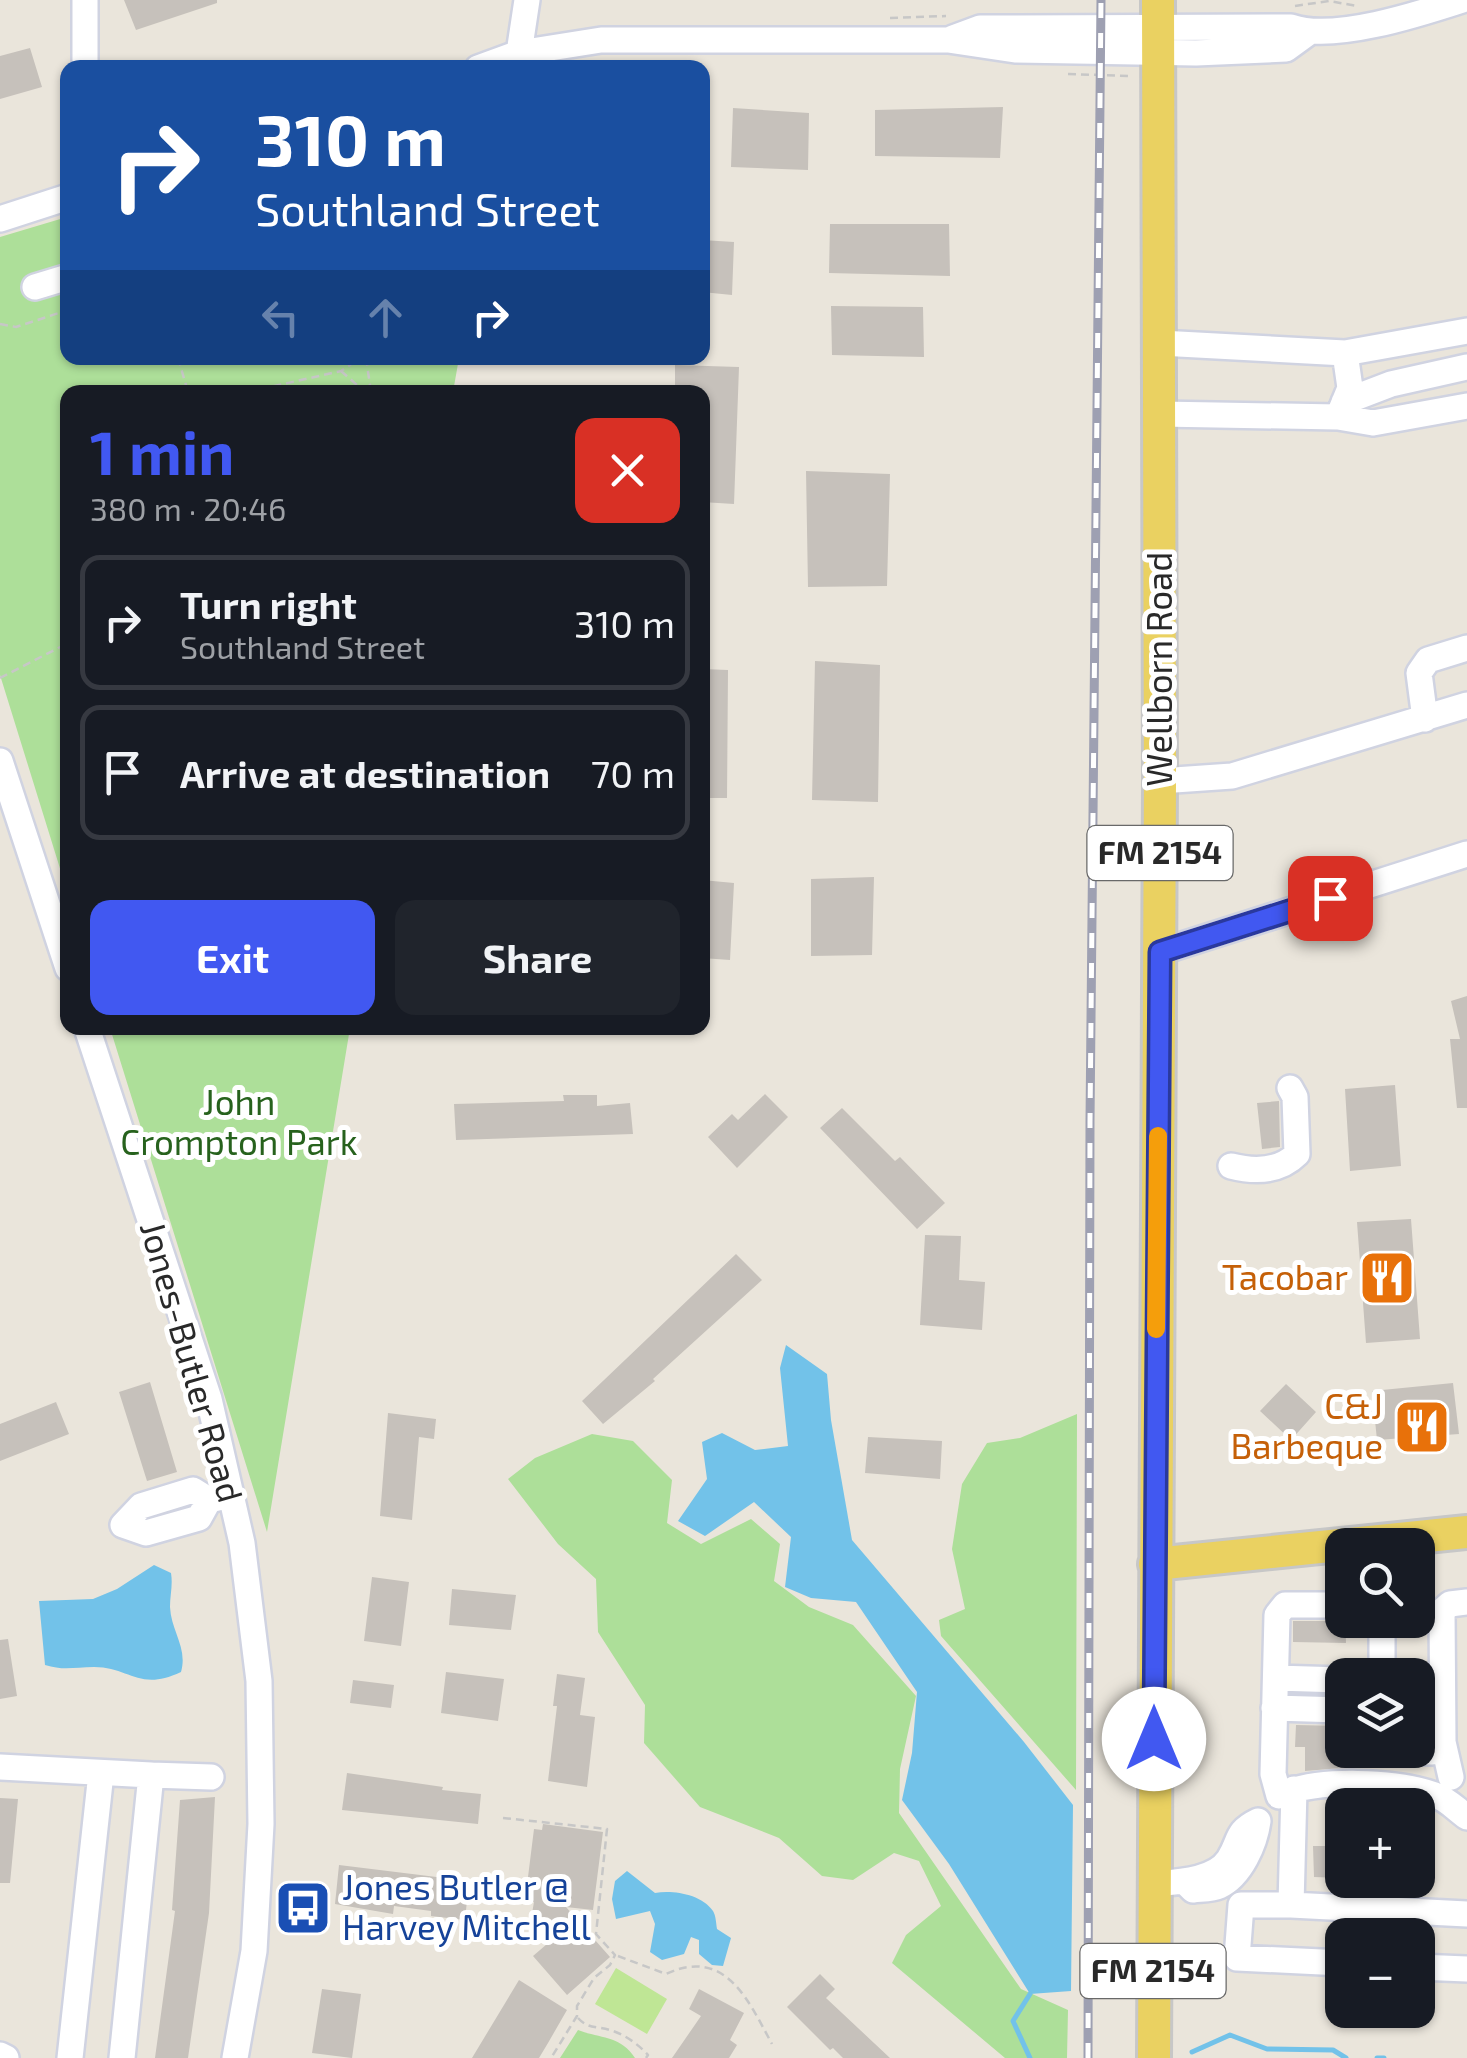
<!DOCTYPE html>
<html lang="en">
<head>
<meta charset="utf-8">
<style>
	:root { --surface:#171b24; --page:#20242c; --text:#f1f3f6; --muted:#9ea1a6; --line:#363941; --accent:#4158f1 }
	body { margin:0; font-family:"Exo 2",sans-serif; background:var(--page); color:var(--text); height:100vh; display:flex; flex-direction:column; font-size:38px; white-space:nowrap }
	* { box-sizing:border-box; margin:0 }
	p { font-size:32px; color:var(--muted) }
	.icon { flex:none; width:55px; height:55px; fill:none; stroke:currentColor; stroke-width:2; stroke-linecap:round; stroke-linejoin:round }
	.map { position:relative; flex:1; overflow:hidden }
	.panel { position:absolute; left:60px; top:385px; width:650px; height:650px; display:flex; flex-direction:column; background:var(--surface); border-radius:20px; box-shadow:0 2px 8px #0004 }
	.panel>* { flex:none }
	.guide { position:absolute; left:60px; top:60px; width:650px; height:305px; border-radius:20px; box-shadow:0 2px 8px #0004; background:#1a4fa0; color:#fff; overflow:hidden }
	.buttons { position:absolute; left:1325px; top:1528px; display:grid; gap:20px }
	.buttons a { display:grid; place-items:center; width:110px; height:110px; border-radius:20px; background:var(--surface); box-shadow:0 2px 8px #0004; font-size:50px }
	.pin { position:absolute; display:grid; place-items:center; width:85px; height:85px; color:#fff; margin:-42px; border-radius:20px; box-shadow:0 5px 15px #0006 }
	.me { position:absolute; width:110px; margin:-55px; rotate:0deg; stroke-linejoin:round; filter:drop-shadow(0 0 8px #0008) }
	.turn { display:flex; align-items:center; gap:35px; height:210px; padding:0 30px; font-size:45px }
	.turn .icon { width:130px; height:130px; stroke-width:2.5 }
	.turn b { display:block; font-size:70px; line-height:85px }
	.lanes { display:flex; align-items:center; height:95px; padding:0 30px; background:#0003; justify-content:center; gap:50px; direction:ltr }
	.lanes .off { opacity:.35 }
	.round { display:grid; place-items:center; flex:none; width:105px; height:105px; border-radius:20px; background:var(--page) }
	.headline { display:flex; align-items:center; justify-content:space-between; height:170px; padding:0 30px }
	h1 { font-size:60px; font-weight:700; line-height:75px; color:var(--accent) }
	.button { display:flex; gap:20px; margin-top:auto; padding:20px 30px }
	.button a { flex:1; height:115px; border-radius:20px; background:var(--accent); color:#fff; font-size:40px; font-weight:700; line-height:115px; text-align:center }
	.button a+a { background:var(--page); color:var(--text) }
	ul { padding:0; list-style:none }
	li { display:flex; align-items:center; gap:30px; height:135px; margin:0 20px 15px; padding:0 10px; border:5px solid var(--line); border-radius:20px }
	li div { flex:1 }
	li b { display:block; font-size:38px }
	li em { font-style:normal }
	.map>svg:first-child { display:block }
	.green { fill:#addf99 }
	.pitch { fill:#bfe695 }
	.water { fill:#72c2e9 }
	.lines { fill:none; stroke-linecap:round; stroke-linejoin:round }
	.stream { stroke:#72c2e9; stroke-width:5 }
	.building { fill:#c6c1bb }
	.minor-casing { stroke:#d0d3e1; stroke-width:30 }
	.major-casing { stroke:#c7c7c7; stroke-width:38 }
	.path { stroke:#c7c7c7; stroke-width:2.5; stroke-dasharray:8 5; stroke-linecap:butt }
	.minor { stroke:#fff; stroke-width:25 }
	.major { stroke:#ead161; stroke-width:32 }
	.rail-casing { stroke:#9ea0b2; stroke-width:9 }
	.rail { stroke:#fff; stroke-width:5; stroke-dasharray:15; stroke-linecap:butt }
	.route-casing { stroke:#2a399d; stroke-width:25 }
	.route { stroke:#4158f1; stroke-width:18 }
	.slow { stroke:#f59e0b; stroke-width:18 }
	.labels { text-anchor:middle; stroke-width:10; stroke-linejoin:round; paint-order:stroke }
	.shield { fill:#fff; stroke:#696969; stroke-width:2.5 }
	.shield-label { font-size:32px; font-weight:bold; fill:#292929 }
	.street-label { font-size:35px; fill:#292929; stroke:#fff }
	.park-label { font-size:35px; fill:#27621d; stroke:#fff }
	.food-label { font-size:35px; fill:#c56008; stroke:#fff; text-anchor:end }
	.transit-label { font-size:35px; fill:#164399; stroke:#fff; text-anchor:start }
</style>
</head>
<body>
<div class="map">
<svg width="1467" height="2058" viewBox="0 0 1467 2058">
	<rect width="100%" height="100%" fill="#eae5db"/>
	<path class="green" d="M 67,217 L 68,358 L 459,358 L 453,392 L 68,392 L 67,891 L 0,675 L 0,237 Z
		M 110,1028 L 350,1028 L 267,1532 Z
		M 1077,1414 L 1076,1790 L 941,1636 L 939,1620 L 965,1609 L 952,1549 L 962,1484 L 987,1443 L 1020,1438 Z
		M 592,1434 L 633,1441 L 672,1480 L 667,1523 L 701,1544 L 751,1519 L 780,1544 L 774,1581 L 809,1607 L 853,1625 L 916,1696 L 900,1769 L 899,1813 L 1021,1989 L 1068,2010 L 1067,2058 L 1005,2058 L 892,1963 L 906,1935 L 941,1906 L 919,1861 L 894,1853 L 853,1880 L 822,1876 L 779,1838 L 700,1807 L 644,1743 L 645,1705 L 598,1632 L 596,1579 L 558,1544 L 508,1479 L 535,1458 Z
		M 578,2030 C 601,2039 620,2035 635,2058 L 560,2058 Z"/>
	<path class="pitch" d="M 616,1968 L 667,1999 L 647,2034 L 595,2004 Z"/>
	<path class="water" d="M 786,1345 L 827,1374 L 831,1420 L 852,1540 L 1024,1742 L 1073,1805 L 1071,1991 L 1030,1994 L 949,1864 L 902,1800 L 912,1753 L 917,1692 L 856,1602 L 811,1598 L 785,1587 L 791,1537 L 754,1502 L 705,1536 L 678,1521 L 707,1479 L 702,1442 L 722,1433 L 755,1450 L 788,1446 L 780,1368 Z
		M 154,1565 L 171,1573 C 173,1585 170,1595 170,1607 C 171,1631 188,1648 181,1672 C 139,1692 130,1667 94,1667 C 75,1667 64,1671 45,1665 L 39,1601 L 93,1599 L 117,1589 Z
		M 627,1871 L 655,1893 C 673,1890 701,1894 713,1911 C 716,1916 716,1923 717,1929 L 731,1938 L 723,1966 L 712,1965 L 699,1954 L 699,1940 L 691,1937 L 684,1954 L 662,1960 L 650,1952 L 655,1924 L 650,1911 L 616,1919 L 612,1899 L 615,1881 Z"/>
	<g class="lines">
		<path class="stream" d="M 1030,1994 L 1013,2021 L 1030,2058
			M 1192,2052 L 1230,2035 L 1267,2049 L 1333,2050 L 1346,2058
			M 1377,2058 L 1384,2058"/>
	</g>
	<path class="building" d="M 124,0 L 217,0 L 217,3 L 136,30 Z
		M 30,48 L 42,87 L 0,99 L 0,56 Z
		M 1003,107 L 1000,158 L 875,156 L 875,110 Z
		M 733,108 L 809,113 L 808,170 L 731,167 Z
		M 830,224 L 949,224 L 950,276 L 829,273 Z
		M 702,240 L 734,242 L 732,295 L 702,292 Z
		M 831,306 L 923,307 L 924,357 L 832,355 Z
		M 675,365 L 739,367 L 734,504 L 702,502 L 702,392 L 675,392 Z
		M 806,471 L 890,474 L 887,586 L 808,587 Z
		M 815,661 L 880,665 L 878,802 L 812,800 Z
		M 702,669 L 728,670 L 727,798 L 702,798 Z
		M 874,877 L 872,955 L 811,956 L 811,879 Z
		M 702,880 L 734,883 L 730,960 L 702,958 Z
		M 1467,996 L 1467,1108 L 1457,1108 L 1450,1039 L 1460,1039 L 1451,1001 Z
		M 1395,1085 L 1401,1166 L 1350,1171 L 1345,1089 Z
		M 765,1094 L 788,1117 L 737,1168 L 708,1137 L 732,1114 L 738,1120 Z
		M 563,1095 L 597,1095 L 597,1106 L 630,1103 L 633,1134 L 456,1140 L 454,1104 L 564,1101 Z
		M 1279,1101 L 1280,1147 L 1262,1149 L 1257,1103 Z
		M 842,1108 L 895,1161 L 900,1157 L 945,1203 L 917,1229 L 820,1128 Z
		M 1411,1219 L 1420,1339 L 1366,1343 L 1357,1222 Z
		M 925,1235 L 961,1236 L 959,1280 L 985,1282 L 982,1330 L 920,1325 Z
		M 736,1254 L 762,1280 L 653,1379 L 655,1381 L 603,1424 L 582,1401 Z
		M 150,1382 L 177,1472 L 147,1481 L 119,1392 Z
		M 1453,1383 L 1459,1434 L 1377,1440 L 1372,1391 Z
		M 1286,1384 L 1316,1412 L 1291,1440 L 1260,1411 Z
		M 56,1402 L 69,1434 L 0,1461 L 0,1424 Z
		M 388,1413 L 436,1419 L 434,1439 L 419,1437 L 412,1520 L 380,1516 Z
		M 868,1437 L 942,1441 L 940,1479 L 865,1473 Z
		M 372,1577 L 409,1582 L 401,1646 L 364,1641 Z
		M 452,1589 L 516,1595 L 511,1630 L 449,1625 Z
		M 1293,1621 L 1345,1621 L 1346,1643 L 1293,1642 Z
		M 8,1639 L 17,1696 L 0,1699 L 0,1640 Z
		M 446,1672 L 504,1679 L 498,1721 L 441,1713 Z
		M 557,1674 L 585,1678 L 580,1715 L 595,1717 L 587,1787 L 548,1781 L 557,1706 L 553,1706 Z
		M 353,1680 L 394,1685 L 391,1708 L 350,1703 Z
		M 1296,1725 L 1342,1726 L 1342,1750 L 1353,1750 L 1353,1767 L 1305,1771 L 1305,1747 L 1295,1747 Z
		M 347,1773 L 443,1787 L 442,1790 L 481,1794 L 478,1824 L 342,1810 Z
		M 215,1797 L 209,1913 L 188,2058 L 155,2058 L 175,1911 L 172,1910 L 180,1800 Z
		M 0,1798 L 18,1799 L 10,1883 L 0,1883 Z
		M 543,1824 L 603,1832 L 593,1910 L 566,1907 L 610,1957 L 567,1995 L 533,1956 L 547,1944 L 530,1925 L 534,1902 L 525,1901 L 534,1829 L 542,1830 Z
		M 1313,1846 L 1342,1846 L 1342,1878 L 1314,1877 Z
		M 339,1865 L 469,1881 L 465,1920 L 431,1916 L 431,1911 L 394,1906 L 393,1914 L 335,1904 Z
		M 820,1974 L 835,1989 L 826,1998 L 890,2058 L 843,2058 L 833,2048 L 830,2050 L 787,2007 Z
		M 519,1980 L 567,2010 L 548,2043 L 539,2058 L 472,2058 Z
		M 322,1989 L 361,1994 L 352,2058 L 312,2053 Z
		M 699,1989 L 744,2013 L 730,2040 L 737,2045 L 729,2058 L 672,2058 L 701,2016 L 689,2009 Z"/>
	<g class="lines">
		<g class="minor-casing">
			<path id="minor" d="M 953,38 L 980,28 L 1291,27 C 1333,42 1419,14 1462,0
				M 519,53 L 527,0
				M 85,68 L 85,0
				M 478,68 L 519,53 L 601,40 L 948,40 L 1015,50 L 1196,53 L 1286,49 L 1308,33
				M 0,219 L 68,197
				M 35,287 L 68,277
				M 1160,343 L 1345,353 L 1350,388 L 1338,417 L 1160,414
				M 1345,353 L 1467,331
				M 1344,402 L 1391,384 L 1467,367
				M 1338,417 L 1373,423 L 1467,406
				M 1425,719 L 1419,673 L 1428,660 L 1467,648
				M 0,761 L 68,968
				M 1160,781 L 1232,776 L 1467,705
				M 1160,952 L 1467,854
				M 87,1028 L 209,1399 L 242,1543 L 259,1681 L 261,1824 L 254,1951 L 235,2058
				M 1231,1166 C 1255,1172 1279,1172 1297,1154 L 1295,1097 L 1290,1088
				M 209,1500 L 199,1518 L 146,1533 L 123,1525 L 141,1506 L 193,1490 L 209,1500 L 230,1495
				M 1382,1620 L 1382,1675
				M 1276,1678 L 1342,1680
				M 1274,1708 L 1342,1710
				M 1381,1751 L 1432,1752 L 1443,1742
				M 0,1767 L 151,1775 L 122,2058
				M 151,1775 L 211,1777
				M 1451,1777 L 1443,1742 L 1442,1611 L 1450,1604 L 1467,1602
				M 1294,1789 L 1291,1905 L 1241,1905 L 1237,1958 L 1342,1963
				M 1281,1795 C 1318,1778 1396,1781 1435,1795 C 1447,1799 1457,1810 1467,1817
				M 1279,1796 L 1273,1774 L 1277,1615 L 1285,1605 L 1342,1605
				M 1153,1884 C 1177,1882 1215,1881 1229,1859 C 1241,1840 1235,1832 1258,1821 C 1255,1843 1241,1876 1219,1886 C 1212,1889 1201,1889 1193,1890 L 1185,1882
				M 1291,1905 L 1467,1914
				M 1418,1967 L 1467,1969
				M 0,2055 L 6,2058
				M 70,2058 L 101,1773"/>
		</g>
		<g class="major-casing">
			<path id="major" d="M 1155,1564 L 1467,1532
				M 1154,2058 L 1160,781 L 1158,0"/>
		</g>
		<path class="path" d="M 1295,6 L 1329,1 L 1357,6
			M 890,18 L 946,16
			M 1068,74 L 1130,76
			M 0,324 L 16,327 L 68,310
			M 178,358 L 188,392
			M 366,358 L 371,392
			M 341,371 L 365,392
			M 248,392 L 341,371 L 360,358
			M 0,678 L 68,643
			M 503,1818 L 607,1829 L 596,1934 L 615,1955 L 610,1965 L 594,1978 L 577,2006 L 577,2016 L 551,2058
			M 618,1956 L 666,1974 C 726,1946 749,2002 772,2044
			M 578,2018 C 588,2029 596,2026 610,2030 C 624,2034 638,2044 648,2055 L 646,2058"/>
		<use href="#minor" class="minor"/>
		<use href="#major" class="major"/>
		<g class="rail-casing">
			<path id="rail" d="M 1088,2058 L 1090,1121 L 1101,0"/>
		</g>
		<use href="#rail" class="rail"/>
	</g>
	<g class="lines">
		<g class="route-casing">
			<path id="route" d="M 1154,1739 L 1160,952 L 1330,898"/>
		</g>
		<use href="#route" class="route"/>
		<path class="slow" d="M 1156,1329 L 1158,1136"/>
	</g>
	<defs>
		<g id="restaurant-square" transform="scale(2.875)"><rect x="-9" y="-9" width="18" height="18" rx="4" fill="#e8710a" stroke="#fff"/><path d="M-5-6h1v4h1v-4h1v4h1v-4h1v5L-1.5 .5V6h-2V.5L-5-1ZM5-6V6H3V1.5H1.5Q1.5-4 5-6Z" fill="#fff"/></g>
		<g id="bus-square" transform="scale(2.875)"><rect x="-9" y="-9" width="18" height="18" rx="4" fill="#1a4fb4" stroke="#fff"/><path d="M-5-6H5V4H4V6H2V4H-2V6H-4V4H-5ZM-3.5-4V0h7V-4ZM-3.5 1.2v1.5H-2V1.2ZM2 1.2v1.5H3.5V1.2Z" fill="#fff"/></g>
	</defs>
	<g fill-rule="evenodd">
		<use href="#restaurant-square" x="1387" y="1278"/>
		<use href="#restaurant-square" x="1422" y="1427"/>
		<use href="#bus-square" x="303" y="1908"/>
	</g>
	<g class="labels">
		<g class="shield">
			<rect x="1087.5" y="826" width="145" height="54" rx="8"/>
			<rect x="1080.5" y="1944" width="145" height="54" rx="8"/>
		</g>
		<g class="shield-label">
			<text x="1160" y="864">FM 2154</text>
			<text x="1153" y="1982">FM 2154</text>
		</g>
		<g class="street-label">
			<text transform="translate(1160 669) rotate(-90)" y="12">Wellborn Road</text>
			<text transform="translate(191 1362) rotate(74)" y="12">Jones-Butler Road</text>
		</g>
		<g class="park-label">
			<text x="239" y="1115">John<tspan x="239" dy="40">Crompton Park</tspan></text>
		</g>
		<g class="food-label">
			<text x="1348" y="1290">Tacobar</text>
			<text x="1383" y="1419">C&amp;J<tspan x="1383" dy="40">Barbeque</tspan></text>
		</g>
		<g class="transit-label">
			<text x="342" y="1900">Jones Butler @<tspan x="342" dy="40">Harvey Mitchell</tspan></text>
		</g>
	</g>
</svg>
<div class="buttons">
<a><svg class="icon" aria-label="search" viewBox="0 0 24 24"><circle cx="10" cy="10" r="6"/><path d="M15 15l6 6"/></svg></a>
<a><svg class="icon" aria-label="layers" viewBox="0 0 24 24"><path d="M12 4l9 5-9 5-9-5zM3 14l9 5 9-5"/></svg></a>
<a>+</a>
<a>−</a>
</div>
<div class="pin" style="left:1330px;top:898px;background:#d93025"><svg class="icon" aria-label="arrive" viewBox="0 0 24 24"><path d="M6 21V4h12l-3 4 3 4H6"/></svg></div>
<svg class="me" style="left:1154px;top:1739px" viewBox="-20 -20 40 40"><circle r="19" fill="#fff"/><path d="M0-13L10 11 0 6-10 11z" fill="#4158f1"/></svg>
<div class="guide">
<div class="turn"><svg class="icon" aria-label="right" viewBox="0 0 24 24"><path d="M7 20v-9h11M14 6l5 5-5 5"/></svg><div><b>310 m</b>Southland Street</div></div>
<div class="lanes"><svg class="icon off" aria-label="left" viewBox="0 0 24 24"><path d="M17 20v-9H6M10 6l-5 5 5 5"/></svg><svg class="icon off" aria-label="ahead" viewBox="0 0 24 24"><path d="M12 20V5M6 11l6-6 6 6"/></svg><svg class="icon" aria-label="right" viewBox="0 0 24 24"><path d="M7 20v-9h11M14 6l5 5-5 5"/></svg></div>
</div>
<section class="panel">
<div class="headline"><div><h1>1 min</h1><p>380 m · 20:46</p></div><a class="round" style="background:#d93025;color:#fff"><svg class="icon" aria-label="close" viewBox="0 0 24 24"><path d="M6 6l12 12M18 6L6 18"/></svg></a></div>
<ul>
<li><svg class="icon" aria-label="right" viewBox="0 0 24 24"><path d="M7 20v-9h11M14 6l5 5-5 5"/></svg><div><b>Turn right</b><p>Southland Street</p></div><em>310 m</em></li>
<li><svg class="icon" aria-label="arrive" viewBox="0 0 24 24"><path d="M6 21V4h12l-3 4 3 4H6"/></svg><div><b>Arrive at destination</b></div><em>70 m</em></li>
</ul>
<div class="button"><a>Exit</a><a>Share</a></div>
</section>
</div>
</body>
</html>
